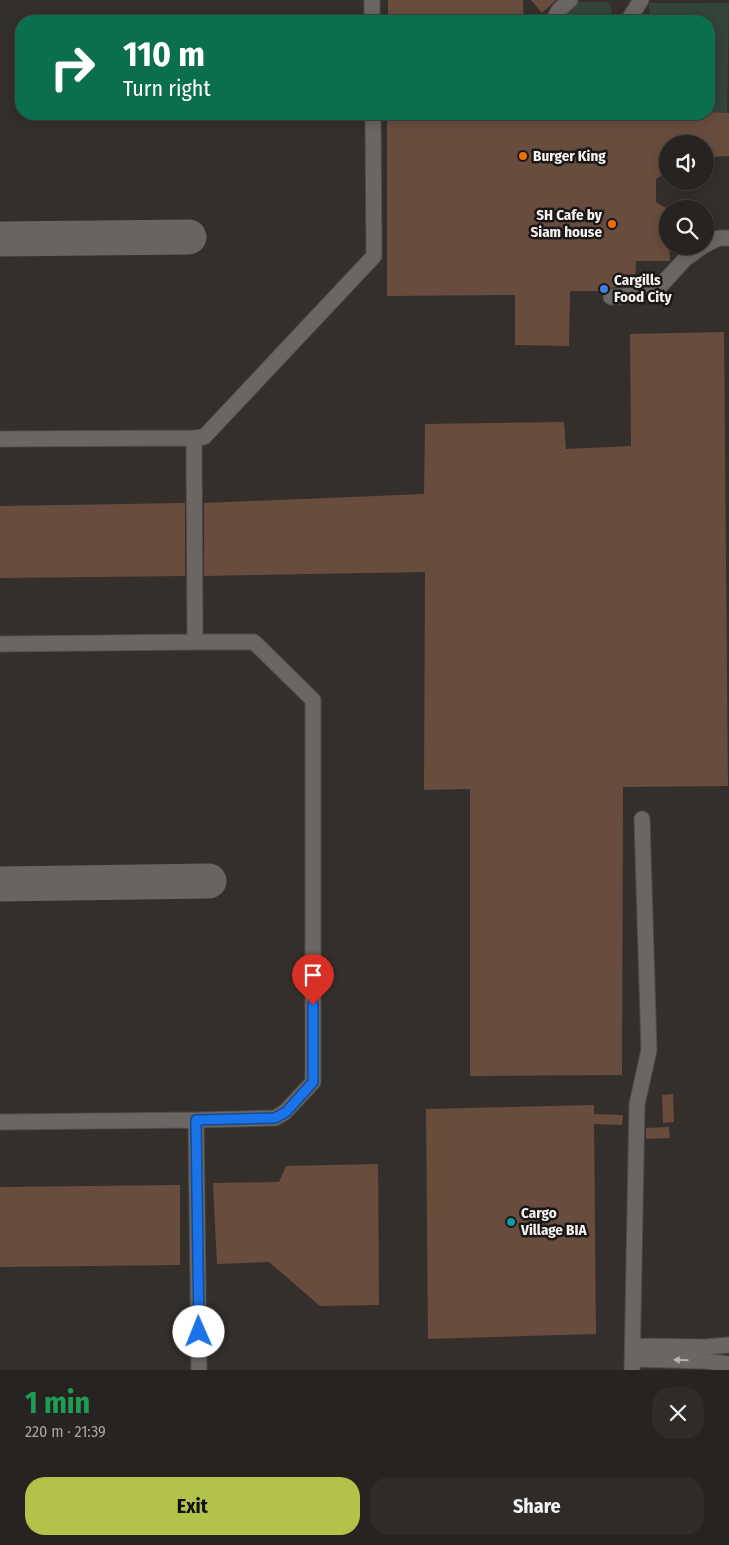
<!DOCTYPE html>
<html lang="en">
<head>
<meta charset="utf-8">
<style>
	:root { --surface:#272320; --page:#2f2b29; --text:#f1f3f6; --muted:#a4a4a5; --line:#43403e; --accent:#b5c249 }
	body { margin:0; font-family:"Fira Sans Condensed",sans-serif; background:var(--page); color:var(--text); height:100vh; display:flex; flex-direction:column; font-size:19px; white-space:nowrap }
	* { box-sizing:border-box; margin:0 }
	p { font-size:16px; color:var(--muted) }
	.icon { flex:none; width:28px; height:28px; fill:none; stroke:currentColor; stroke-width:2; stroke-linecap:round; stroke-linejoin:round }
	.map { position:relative; height:1370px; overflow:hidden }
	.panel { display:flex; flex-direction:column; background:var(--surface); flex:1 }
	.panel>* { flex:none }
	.hud { position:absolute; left:15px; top:15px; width:700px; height:105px; border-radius:20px; box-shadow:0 2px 12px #0003,0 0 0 1px var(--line); background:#0b6e4f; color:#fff; overflow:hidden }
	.buttons { position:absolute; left:659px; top:135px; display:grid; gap:10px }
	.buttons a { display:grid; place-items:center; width:55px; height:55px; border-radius:50%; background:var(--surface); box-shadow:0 2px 12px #0003,0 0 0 1px var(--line); font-size:25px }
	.pin { position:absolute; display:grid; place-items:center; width:42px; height:42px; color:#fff; margin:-51px -21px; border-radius:50% 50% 50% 0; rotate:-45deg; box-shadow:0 0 5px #0007 }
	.pin .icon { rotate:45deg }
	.me { position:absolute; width:55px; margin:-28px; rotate:359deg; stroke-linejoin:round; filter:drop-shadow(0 0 4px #0008) }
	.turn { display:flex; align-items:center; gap:18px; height:105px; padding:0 25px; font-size:22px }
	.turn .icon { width:65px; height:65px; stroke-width:2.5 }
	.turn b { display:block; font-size:35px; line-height:42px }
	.round { display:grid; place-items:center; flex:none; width:52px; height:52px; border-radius:20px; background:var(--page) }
	.head { display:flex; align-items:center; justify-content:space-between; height:85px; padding:0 25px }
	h1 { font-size:30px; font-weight:700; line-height:38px; color:#1e9e55 }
	.button { display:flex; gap:10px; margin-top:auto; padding:10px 25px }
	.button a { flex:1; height:58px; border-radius:20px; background:var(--accent); color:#111; font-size:20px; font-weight:700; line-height:58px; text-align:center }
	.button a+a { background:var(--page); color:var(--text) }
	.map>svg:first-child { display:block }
	.green { fill:#33443b }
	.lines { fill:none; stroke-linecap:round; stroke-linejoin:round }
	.taxiway { stroke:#686460; stroke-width:35 }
	.building { fill:#684d3f }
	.minor-casing { stroke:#4f4c49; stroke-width:17 }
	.minor { stroke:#6c6662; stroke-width:15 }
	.oneway { fill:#b7b3b0 }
	.route-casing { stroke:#114b97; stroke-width:12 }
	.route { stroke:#1a73e8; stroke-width:9 }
	.food-dot { fill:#e8710a; stroke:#1a1716; stroke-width:2 }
	.shop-dot { fill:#3f7fe0; stroke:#1a1716; stroke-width:2 }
	.culture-dot { fill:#0f9aa8; stroke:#1a1716; stroke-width:2 }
	.labels { text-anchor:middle; stroke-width:5; stroke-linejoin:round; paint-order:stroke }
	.poi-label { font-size:15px; font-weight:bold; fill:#f5f2ef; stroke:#1a1716; text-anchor:start }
</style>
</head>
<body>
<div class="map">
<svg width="729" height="1370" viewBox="0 0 729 1370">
	<rect width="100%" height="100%" fill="#342f2b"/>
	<path class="green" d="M 577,2 L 608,2 L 612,9 L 610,21 L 557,21 Z
		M 649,3 L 729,3 L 727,113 L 709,112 L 709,21 L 650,21 Z"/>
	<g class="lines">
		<path class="taxiway" d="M 0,239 L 189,237
			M 0,884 L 209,881"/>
	</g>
	<path class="building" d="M 388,0 L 523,0 L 524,21 L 388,21 Z
		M 531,0 L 556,0 L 542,13 Z
		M 709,112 L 729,113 L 729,156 L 705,157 L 705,144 L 668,144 L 668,172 L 656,179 L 656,202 L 668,209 L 670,261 L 636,261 L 635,285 L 610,288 L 604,291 L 570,291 L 569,346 L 515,345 L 515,295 L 387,296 L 387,114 Z
		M 724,332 L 728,786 L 623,787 L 622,1075 L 470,1076 L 470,789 L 424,790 L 425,572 L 204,576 L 204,503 L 424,494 L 425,424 L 564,422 L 566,449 L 631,446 L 630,334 Z
		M 185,503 L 185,576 L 0,578 L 0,506 Z
		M 673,1094 L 674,1122 L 663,1123 L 662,1095 Z
		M 594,1105 L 594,1114 L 623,1115 L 622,1125 L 594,1124 L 596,1334 L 428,1339 L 426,1109 Z
		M 669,1127 L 670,1138 L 646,1139 L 646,1128 Z
		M 378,1164 L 379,1305 L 320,1306 L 269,1262 L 217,1264 L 213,1183 L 279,1182 L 286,1166 Z
		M 180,1185 L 180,1265 L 0,1267 L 0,1187 Z"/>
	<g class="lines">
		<g class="minor-casing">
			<path id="minor" d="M 372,0 L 372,21
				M 553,21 L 559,10 L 570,0
				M 628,21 L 641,0
				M 705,245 L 719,238 L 729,238
				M 611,297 L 654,293 L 685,259 L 703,246
				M 0,439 L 194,438
				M 0,644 L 195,642
				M 0,1122 L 196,1120
				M 633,1346 L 705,1347 L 729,1345
				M 633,1359 L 705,1361 L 729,1364
				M 199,1370 L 196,1120 L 275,1118 L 285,1112 L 313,1082 L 313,700 L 254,642 L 195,642 L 194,438 L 204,437 L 374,256 L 373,114
				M 632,1370 L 637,1104 L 649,1050 L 642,819"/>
		</g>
		<use href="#minor" class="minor"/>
	</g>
	<defs><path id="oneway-solid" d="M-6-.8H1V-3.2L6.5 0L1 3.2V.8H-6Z" transform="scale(1.25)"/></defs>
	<use class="oneway" href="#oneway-solid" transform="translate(681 1360) rotate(-179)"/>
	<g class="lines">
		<g class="route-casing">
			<path id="route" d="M 199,1332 L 196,1120 L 275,1118 L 286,1112 L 313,1082 L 313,1005"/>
		</g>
		<use href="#route" class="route"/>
	</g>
	<g class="food-dot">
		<circle cx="523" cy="156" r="5"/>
		<circle cx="612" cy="224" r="5"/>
	</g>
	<circle class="shop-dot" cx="604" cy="289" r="5"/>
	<circle class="culture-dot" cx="511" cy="1222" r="5"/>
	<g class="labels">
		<g class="poi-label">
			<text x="533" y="161">Burger King</text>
			<text x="602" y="220" text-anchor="end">SH Cafe by<tspan x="602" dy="17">Siam house</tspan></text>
			<text x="614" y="285">Cargills<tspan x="614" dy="17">Food City</tspan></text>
			<text x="521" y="1218">Cargo<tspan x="521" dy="17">Village BIA</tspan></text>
		</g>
	</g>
</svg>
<div class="buttons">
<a><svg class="icon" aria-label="sound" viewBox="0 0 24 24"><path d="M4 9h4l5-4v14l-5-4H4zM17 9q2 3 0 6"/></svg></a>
<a><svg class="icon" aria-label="search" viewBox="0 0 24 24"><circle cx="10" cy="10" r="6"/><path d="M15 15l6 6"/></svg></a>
</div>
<div class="pin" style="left:313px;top:1005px;background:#d93025"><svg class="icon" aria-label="arrive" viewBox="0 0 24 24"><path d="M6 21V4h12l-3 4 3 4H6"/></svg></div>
<svg class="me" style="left:199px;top:1332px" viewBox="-20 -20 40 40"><circle r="19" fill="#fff"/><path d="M0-13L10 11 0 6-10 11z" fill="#1a73e8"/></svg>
<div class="hud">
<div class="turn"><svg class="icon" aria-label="right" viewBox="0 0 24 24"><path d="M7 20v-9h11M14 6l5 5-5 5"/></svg><div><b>110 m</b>Turn right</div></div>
</div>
</div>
<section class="panel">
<div class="head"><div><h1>1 min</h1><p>220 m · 21:39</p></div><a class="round"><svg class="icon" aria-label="close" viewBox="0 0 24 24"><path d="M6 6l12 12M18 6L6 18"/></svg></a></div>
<div class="button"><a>Exit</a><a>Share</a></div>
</section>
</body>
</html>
